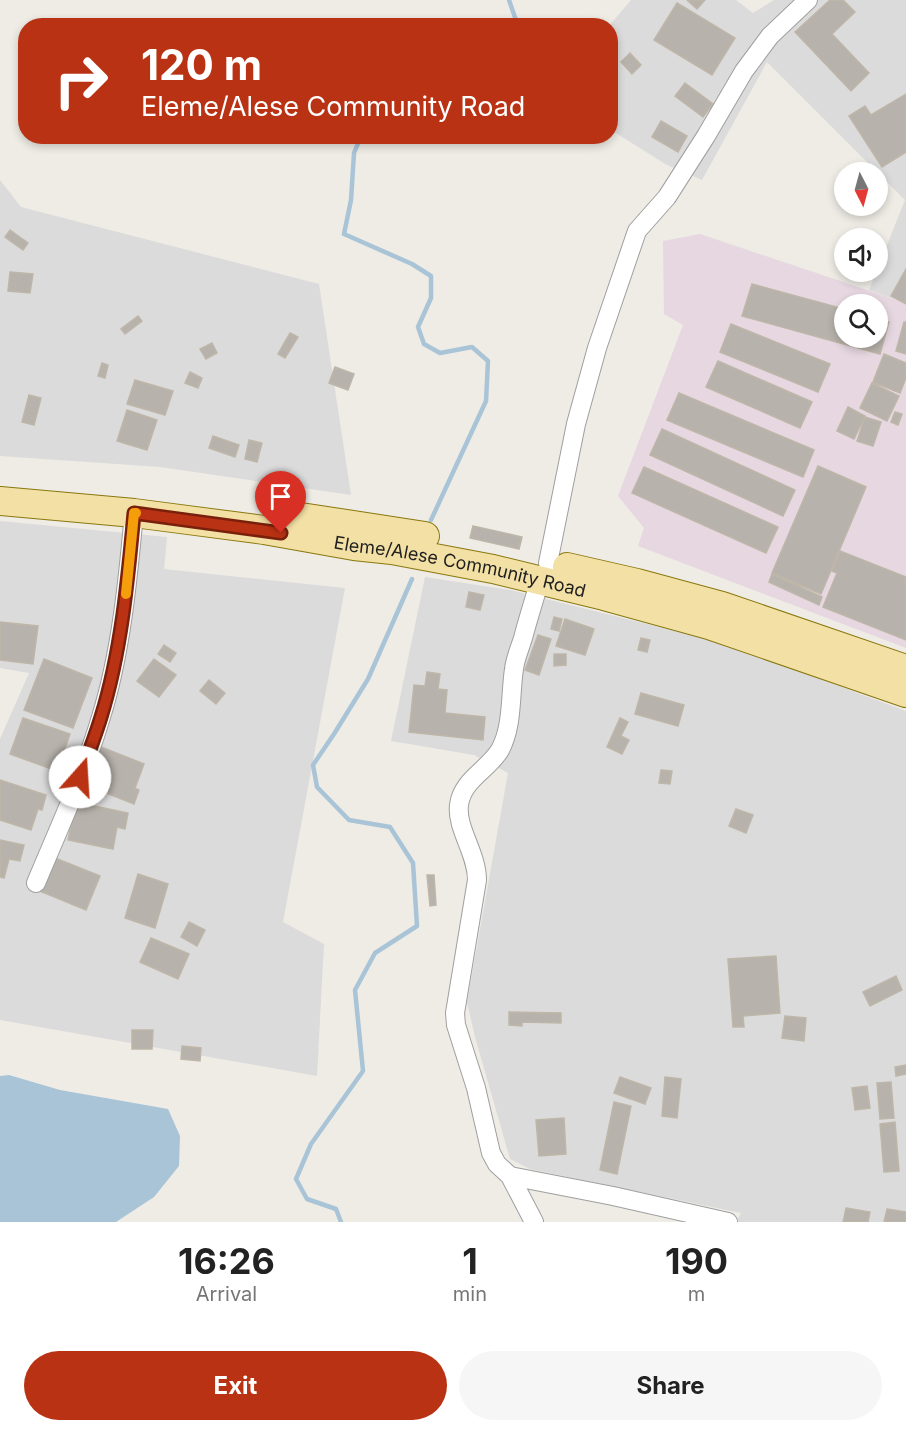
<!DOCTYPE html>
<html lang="en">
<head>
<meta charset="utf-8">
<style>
	:root { --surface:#fff; --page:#f6f6f6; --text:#222; --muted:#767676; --accent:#b93213 }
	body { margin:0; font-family:Inter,sans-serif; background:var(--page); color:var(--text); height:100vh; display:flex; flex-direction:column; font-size:22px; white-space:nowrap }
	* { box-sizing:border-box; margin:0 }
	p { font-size:20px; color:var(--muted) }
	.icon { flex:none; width:33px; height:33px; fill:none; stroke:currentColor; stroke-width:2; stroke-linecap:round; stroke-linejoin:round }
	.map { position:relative; height:1222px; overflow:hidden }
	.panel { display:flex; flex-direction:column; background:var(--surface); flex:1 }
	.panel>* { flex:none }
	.guide { position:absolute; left:18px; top:18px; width:600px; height:126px; border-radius:24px; box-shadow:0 3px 9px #0003; background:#b93213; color:#fff; overflow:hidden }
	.needle { width:39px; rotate:174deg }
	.tools { position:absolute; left:834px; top:162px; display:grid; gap:12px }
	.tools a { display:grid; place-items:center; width:54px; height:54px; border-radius:50%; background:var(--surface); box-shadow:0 3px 9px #0003; font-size:30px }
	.pin { position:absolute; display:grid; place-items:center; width:51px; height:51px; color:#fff; margin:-62px -26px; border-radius:50% 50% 50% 0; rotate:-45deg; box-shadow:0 0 6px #0007 }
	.pin .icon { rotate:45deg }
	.me { position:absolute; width:66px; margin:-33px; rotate:19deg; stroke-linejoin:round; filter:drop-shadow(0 0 4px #0008) }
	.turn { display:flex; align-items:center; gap:21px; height:126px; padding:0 24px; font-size:27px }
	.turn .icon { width:78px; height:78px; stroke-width:2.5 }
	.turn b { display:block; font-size:42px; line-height:51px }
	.eta { display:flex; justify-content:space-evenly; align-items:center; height:102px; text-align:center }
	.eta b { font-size:36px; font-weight:700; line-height:42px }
	.primary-button { display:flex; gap:12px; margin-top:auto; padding:12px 24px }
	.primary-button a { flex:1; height:69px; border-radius:36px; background:var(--accent); color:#fff; font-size:24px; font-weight:700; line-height:69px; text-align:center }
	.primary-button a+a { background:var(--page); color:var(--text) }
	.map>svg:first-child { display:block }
	.residential { fill:#dcdbdb }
	.industrial { fill:#e6d7e1; fill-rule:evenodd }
	.water { fill:#a9c4d7 }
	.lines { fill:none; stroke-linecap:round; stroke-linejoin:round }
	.stream { stroke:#a9c4d7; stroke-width:4.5 }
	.building { fill:#b7b2ab; stroke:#beb6a8; stroke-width:1.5 }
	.minor-casing { stroke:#9f9f9f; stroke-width:20 }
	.primary-casing { stroke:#89780e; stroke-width:30 }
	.minor { stroke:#fff; stroke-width:18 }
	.primary { stroke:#f3e0a5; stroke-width:28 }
	.route-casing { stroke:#78200c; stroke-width:15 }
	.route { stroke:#b93213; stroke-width:10 }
	.slow { stroke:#f59e0b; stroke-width:10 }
	.labels { text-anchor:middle; stroke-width:4.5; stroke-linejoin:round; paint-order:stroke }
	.street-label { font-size:18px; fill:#1e1e1e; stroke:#fff }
</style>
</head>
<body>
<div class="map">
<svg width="906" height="1222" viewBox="0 0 906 1222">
	<rect width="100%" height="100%" fill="#eeece5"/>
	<path class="residential" d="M 631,0 L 736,0 L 753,13 L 774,0 L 906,0 L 906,303 L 869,290 L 905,200 L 767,62 L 702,180 L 667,165 L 611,130 L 610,26 L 609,26 Z
		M 0,180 L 21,207 L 319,284 L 351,495 L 160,467 L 0,456 Z
		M 0,521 L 167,537 L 164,569 L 345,588 L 283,922 L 324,944 L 317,1076 L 0,1020 L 0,739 L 29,673 L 0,668 Z
		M 425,577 L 510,590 L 719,642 L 906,711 L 906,1222 L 736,1222 L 741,1213 L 530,1169 L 510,1159 L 475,1037 L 467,1002 L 508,773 L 474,755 L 391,741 Z"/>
	<path class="industrial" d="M 700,234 L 906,303 L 906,648 L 638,546 L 644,528 L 618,496 L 683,325 L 664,314 L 663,241 ZM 844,304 L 878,304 L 878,338 L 844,338 Z"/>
	<path class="water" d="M 9,1075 L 60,1090 L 168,1109 L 180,1136 L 179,1166 L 154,1197 L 116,1222 L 0,1222 L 0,1076 Z"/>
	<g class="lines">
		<path class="stream" d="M 509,0 L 518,26
			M 375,136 L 359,141 L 354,153 L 351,200 L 344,234 L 412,264 L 431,276 L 431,298 L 418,327 L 424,344 L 440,353 L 472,347 L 488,361 L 486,401 L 431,520
			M 341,1222 L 336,1209 L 307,1199 L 296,1179 L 311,1144 L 363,1071 L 355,990 L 375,953 L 417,926 L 413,863 L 390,827 L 349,820 L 317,787 L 313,765 L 334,734 L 368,679 L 412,579"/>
	</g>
	<path class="building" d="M 687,0 L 705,0 L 697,9 Z
		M 830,0 L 843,0 L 855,12 L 832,34 L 869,73 L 851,91 L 795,32 Z
		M 677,3 L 735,38 L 712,75 L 654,40 Z
		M 630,53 L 641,65 L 632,74 L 621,62 Z
		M 685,83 L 713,104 L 703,117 L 675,96 Z
		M 906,94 L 906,152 L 882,167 L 849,116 L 865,106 L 871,115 Z
		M 661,121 L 687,136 L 678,152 L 652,137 Z
		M 10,230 L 28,243 L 23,250 L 5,237 Z
		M 906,269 L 906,304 L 891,296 Z
		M 10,272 L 33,274 L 30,293 L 8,291 Z
		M 752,284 L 844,309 L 844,338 L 878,338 L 878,318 L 889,322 L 880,354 L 742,316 Z
		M 138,316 L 142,321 L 125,334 L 121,329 Z
		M 904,322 L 906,322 L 906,354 L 896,351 Z
		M 731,324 L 830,364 L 818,392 L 720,352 Z
		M 290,333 L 298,337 L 285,358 L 278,354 Z
		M 212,343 L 217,353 L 206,359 L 200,349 Z
		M 884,354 L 906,363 L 906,378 L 900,393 L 873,382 Z
		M 718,361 L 812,402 L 800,428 L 706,387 Z
		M 102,363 L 108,365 L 105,378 L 98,376 Z
		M 335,367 L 354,374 L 348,390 L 329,383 Z
		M 190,372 L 202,378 L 198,388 L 185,383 Z
		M 135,380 L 173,391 L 165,415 L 127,404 Z
		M 872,383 L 899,396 L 887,421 L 860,408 Z
		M 679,393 L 814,450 L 803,477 L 667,420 Z
		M 29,395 L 41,398 L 34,425 L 22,422 Z
		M 848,407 L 865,416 L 854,439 L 837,431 Z
		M 127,410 L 157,420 L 147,450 L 117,441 Z
		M 895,412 L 902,414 L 898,425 L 891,422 Z
		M 865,417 L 881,422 L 873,446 L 857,441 Z
		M 662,429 L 795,490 L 783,516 L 650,455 Z
		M 213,436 L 239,445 L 235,457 L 209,448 Z
		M 249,440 L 262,443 L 257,462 L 245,459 Z
		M 818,466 L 866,487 L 821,594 L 772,573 Z
		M 644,467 L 778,527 L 766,553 L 632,493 Z
		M 473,526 L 522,537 L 519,549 L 470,538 Z
		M 840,551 L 906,577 L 906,640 L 823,607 L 837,573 L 832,571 Z
		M 772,574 L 822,597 L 819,605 L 769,582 Z
		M 469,592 L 484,595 L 480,610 L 466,607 Z
		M 554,617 L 562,619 L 559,631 L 551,629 Z
		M 565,619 L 594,629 L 585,655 L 556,646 Z
		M 0,622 L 38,626 L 33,664 L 0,660 Z
		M 538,635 L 551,639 L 539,675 L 525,670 Z
		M 641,638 L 650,640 L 647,652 L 638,650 Z
		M 164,645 L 176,653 L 170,662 L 158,654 Z
		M 554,654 L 566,654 L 566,665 L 554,666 Z
		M 44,659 L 92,678 L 73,728 L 24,710 Z
		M 154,659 L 176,675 L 159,697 L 137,681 Z
		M 427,672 L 440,674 L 438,689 L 447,690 L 445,713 L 485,717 L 483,740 L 409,732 L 414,685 L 425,686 Z
		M 209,680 L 225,693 L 216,704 L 200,691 Z
		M 641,693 L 684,705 L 678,726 L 635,714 Z
		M 23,718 L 70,734 L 57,771 L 10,754 Z
		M 620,718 L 628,722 L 621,736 L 629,740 L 622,754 L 607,747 Z
		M 101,747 L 144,764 L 135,788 L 139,790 L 134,804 L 86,785 Z
		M 661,770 L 672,771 L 670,784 L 659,783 Z
		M 0,780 L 46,795 L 42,810 L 38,809 L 31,830 L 0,820 Z
		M 76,802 L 128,813 L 125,829 L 117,827 L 113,849 L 68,840 Z
		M 736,809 L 753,815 L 746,833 L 729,826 Z
		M 0,840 L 24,845 L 20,861 L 9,859 L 4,878 L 0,877 Z
		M 55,858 L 100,876 L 86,910 L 37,890 Z
		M 138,874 L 168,884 L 155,928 L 125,918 Z
		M 427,875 L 434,875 L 436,905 L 430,906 Z
		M 189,922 L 205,930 L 197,946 L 181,937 Z
		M 151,938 L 189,954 L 178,979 L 140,962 Z
		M 776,956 L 780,1013 L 743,1016 L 744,1027 L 733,1027 L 728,959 Z
		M 896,976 L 902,990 L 870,1006 L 863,992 Z
		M 509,1012 L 561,1013 L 561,1023 L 522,1022 L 522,1026 L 509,1025 Z
		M 785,1016 L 806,1018 L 804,1041 L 782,1038 Z
		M 132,1030 L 153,1030 L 152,1049 L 132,1049 Z
		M 182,1046 L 201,1048 L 200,1061 L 181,1059 Z
		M 906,1065 L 906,1074 L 896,1076 L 895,1067 Z
		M 620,1077 L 651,1088 L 645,1104 L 614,1093 Z
		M 665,1077 L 681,1079 L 677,1118 L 662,1116 Z
		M 891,1082 L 894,1118 L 880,1119 L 877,1083 Z
		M 867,1086 L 870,1108 L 855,1110 L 852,1088 Z
		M 614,1102 L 631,1106 L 617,1174 L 600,1170 Z
		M 564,1118 L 566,1154 L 539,1156 L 536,1120 Z
		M 895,1122 L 899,1171 L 884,1172 L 880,1124 Z
		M 846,1208 L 870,1212 L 868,1222 L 843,1222 Z
		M 887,1209 L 906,1212 L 906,1222 L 884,1222 Z"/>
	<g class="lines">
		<g class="minor-casing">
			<path id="minor" d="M 548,563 L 576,424 L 597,348 L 637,231 L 667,197 L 706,136 L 744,71 L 770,36 L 808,0
				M 36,883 C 59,828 84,774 101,717 C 121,653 128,579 134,513
				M 510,1176 L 613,1196 L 728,1222
				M 534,1222 L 510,1176 L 497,1164 L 491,1153 L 476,1088 L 456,1025 L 455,1013 L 477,880 C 477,853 456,828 459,805 C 462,780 488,770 500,750 C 513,726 510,695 514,669 C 515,659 520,648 523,638 C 528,619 534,600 540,580"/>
		</g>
		<g class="primary-casing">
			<g id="primary">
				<path id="s1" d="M 0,501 L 134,513 L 264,530 L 354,546 L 392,550 L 493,569 L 604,596 L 709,625 L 906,693"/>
				<path d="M 281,514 L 425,536"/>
				<path d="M 567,567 L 637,583 L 722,606 L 906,669"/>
			</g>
		</g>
		<use href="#minor" class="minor"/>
		<use href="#primary" class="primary"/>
	</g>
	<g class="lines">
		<g class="route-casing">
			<path id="route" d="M 80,777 C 87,757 95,737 101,717 C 121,653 128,579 134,513 L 281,533"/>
		</g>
		<use href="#route" class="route"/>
		<path class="slow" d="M 126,594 L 134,513 L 136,513"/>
	</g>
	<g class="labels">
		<g class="street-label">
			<text dy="6" stroke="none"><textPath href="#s1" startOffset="465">Eleme/Alese Community Road</textPath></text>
		</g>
	</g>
</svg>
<div class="tools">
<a><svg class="needle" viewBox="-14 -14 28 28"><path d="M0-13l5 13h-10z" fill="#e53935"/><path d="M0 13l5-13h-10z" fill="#767676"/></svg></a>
<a><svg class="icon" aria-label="sound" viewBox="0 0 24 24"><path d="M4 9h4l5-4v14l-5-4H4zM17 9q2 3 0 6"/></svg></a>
<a><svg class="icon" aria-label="search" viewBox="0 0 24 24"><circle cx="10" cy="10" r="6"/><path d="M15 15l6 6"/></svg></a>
</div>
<div class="pin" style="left:281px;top:533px;background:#d93025"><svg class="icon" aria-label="arrive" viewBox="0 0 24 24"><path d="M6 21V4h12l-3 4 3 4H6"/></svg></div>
<svg class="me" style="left:80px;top:777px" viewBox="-20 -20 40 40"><circle r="19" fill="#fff"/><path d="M0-13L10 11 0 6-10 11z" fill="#b93213"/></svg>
<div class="guide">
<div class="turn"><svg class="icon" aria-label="right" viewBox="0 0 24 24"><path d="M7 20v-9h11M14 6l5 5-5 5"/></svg><div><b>120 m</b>Eleme/Alese Community Road</div></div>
</div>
</div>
<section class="panel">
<div class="eta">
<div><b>16:26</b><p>Arrival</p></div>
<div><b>1</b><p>min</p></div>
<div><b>190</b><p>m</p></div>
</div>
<div class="primary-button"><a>Exit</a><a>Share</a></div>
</section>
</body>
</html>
